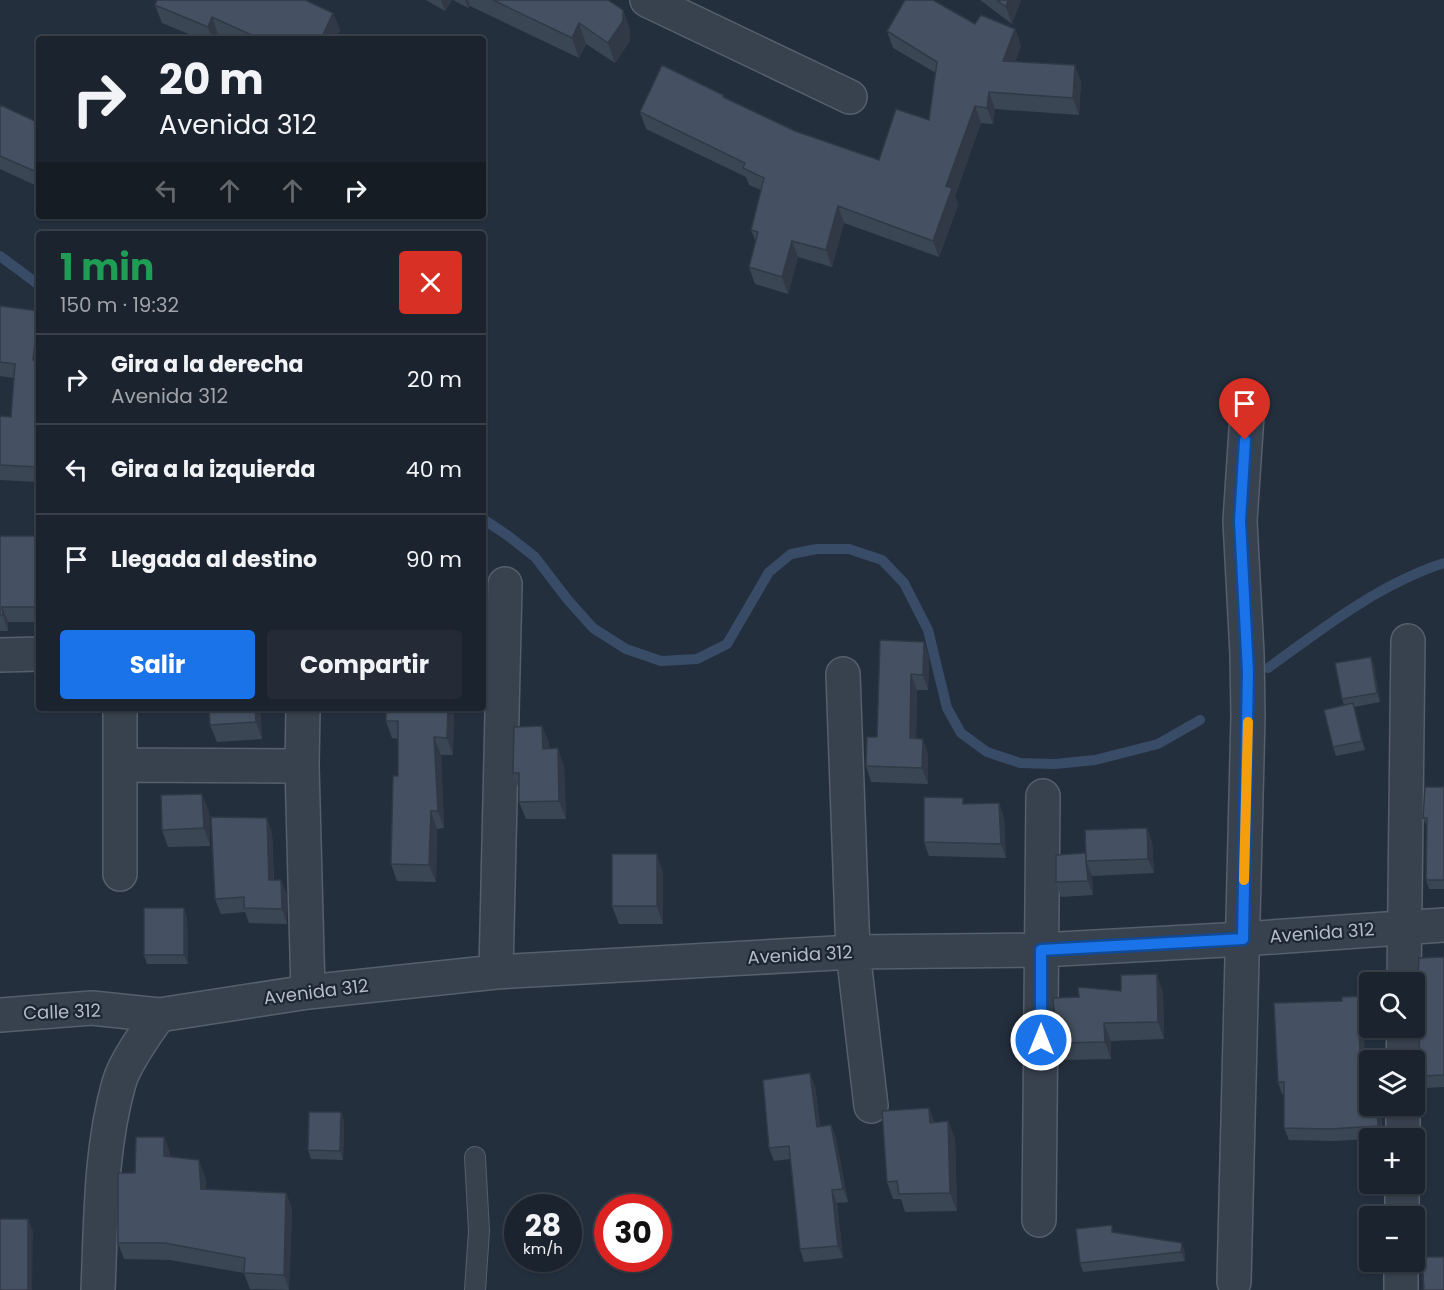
<!DOCTYPE html>
<html lang="es">
<head>
<meta charset="utf-8">
<style>
	:root { --surface:#1b232e; --page:#242b36; --text:#f1f3f6; --muted:#a0a4aa; --line:#39404a; --accent:#1a73e8 }
	body { margin:0; font-family:Poppins,sans-serif; background:var(--page); color:var(--text); height:100vh; display:flex; flex-direction:column; font-size:22px; white-space:nowrap }
	* { box-sizing:border-box; margin:0 }
	p { font-size:20px; color:var(--muted) }
	.icon { flex:none; width:33px; height:33px; fill:none; stroke:currentColor; stroke-width:2; stroke-linecap:round; stroke-linejoin:round }
	.map { position:relative; flex:1; overflow:hidden }
	.panel { position:absolute; left:36px; top:231px; width:450px; height:480px; display:flex; flex-direction:column; background:var(--surface); border-radius:6px; box-shadow:0 2px 4px #0004,0 0 0 2px var(--line) }
	.panel>* { flex:none }
	.top-card { position:absolute; left:36px; top:36px; width:450px; height:183px; border-radius:6px; box-shadow:0 2px 4px #0004,0 0 0 2px var(--line); background:#1b232e; color:var(--text); overflow:hidden }
	.controls { position:absolute; left:1359px; top:972px; display:grid; gap:12px }
	.controls a { display:grid; place-items:center; width:66px; height:66px; border-radius:6px; background:var(--surface); box-shadow:0 2px 4px #0004,0 0 0 2px var(--line); font-size:30px }
	.speed { position:absolute; left:504px; top:1194px; display:flex; gap:12px; font-size:30px; font-weight:700; text-align:center }
	.speed>* { display:grid; place-content:center; width:78px; height:78px; border-radius:50%; background:var(--surface); box-shadow:0 2px 4px #0004,0 0 0 2px var(--line); line-height:1 }
	.speed small { font-size:15px; font-weight:400 }
	.speed .limit { border:9px solid #d22; background:#fff; color:#111 }
	.pin { position:absolute; display:grid; place-items:center; width:51px; height:51px; color:#fff; margin:-62px -26px; border-radius:50% 50% 50% 0; rotate:-45deg; box-shadow:0 0 6px #0007 }
	.pin .icon { rotate:45deg }
	.me { position:absolute; width:66px; margin:-33px; rotate:0deg; stroke-linejoin:round; filter:drop-shadow(0 0 4px #0008) }
	.turn { display:flex; align-items:center; gap:21px; height:126px; padding:0 24px; font-size:27px }
	.turn .icon { width:78px; height:78px; stroke-width:2.5 }
	.turn b { display:block; font-size:42px; line-height:51px }
	.lanes { display:flex; align-items:center; height:57px; padding:0 24px; background:#0003; justify-content:center; gap:30px; direction:ltr }
	.lanes .off { opacity:.35 }
	.round { display:grid; place-items:center; flex:none; width:63px; height:63px; border-radius:6px; background:var(--page) }
	.headline { display:flex; align-items:center; justify-content:space-between; height:102px; padding:0 24px }
	h1 { font-size:36px; font-weight:700; line-height:45px; color:#1e9e55 }
	.cta { display:flex; gap:12px; margin-top:auto; padding:12px 24px }
	.cta a { flex:1; height:69px; border-radius:6px; background:var(--accent); color:#fff; font-size:24px; font-weight:700; line-height:69px; text-align:center }
	.cta a+a { background:var(--page); color:var(--text) }
	ul { padding:0; list-style:none }
	li { display:flex; align-items:center; gap:18px; height:90px; padding:0 24px; border-top:2px solid var(--line) }
	li div { flex:1 }
	li b { display:block; font-size:22px }
	li em { font-style:normal }
	.map>svg:first-child { display:block }
	.lines { fill:none; stroke-linecap:round; stroke-linejoin:round }
	.stream { stroke:#394c67; stroke-width:10 }
	.service-casing { stroke:#565f6c; stroke-width:22 }
	.minor-casing { stroke:#565f6c; stroke-width:36 }
	.service { stroke:#38414e; stroke-width:20 }
	.minor { stroke:#38414e; stroke-width:33 }
	.wall { fill:#3b4654 }
	.shaded-wall { fill:#303945 }
	.building { fill:#455162; stroke:#303945; stroke-width:1.5 }
	.route-casing { stroke:#114b97; stroke-width:15 }
	.route { stroke:#1a73e8; stroke-width:10 }
	.slow { stroke:#f59e0b; stroke-width:10 }
	.labels { text-anchor:middle; stroke-width:4.5; stroke-linejoin:round; paint-order:stroke }
	.street-label { font-size:18px; fill:#b4bcc9; stroke:#1d2633 }
</style>
</head>
<body>
<div class="map">
<svg width="1444" height="1290" viewBox="0 0 1444 1290">
	<rect width="100%" height="100%" fill="#242f3e"/>
	<g class="lines">
		<path class="stream" d="M 0,256 L 39,285
			M 483,519 L 507,535 L 535,557 L 568,600 L 593,628 L 626,649 L 661,661 L 697,659 L 727,644 L 769,572 L 791,554 L 817,549 L 849,549 L 882,560 L 904,583 L 928,630 L 947,708 L 961,733 L 987,752 L 1020,763 L 1055,764 L 1095,760 L 1158,744 L 1200,720
			M 1268,668 C 1323,628 1379,584 1444,563"/>
		<g class="service-casing">
			<path id="service" d="M 475,1157 L 479,1231 L 475,1290"/>
		</g>
		<g class="minor-casing">
			<path id="minor" d="M 647,0 L 850,97
				M 0,655 L 39,654
				M 843,674 L 853,952 L 871,1106
				M 303,708 L 302,766 L 308,992
				M 120,765 L 302,766
				M 120,874 L 120,708
				M 496,972 L 505,584
				M 1404,982 L 1408,641
				M 0,1015 L 92,1008 L 159,1015 L 308,992 L 496,972 L 853,952 L 1041,950 L 1243,939 L 1444,925
				M 1403,1060 L 1404,1028
				M 1403,1138 L 1403,1106
				M 1402,1216 L 1402,1184
				M 1039,1220 L 1043,796
				M 1234,1282 L 1248,716 L 1247,654 L 1240,521 L 1248,400
				M 98,1290 C 101,1221 100,1150 119,1083 C 125,1062 146,1033 159,1015
				M 1401,1290 L 1401,1262"/>
		</g>
		<use href="#service" class="service"/>
		<use href="#minor" class="minor"/>
	</g>
	<path class="wall" d="M 426,0 L 452,0 L 445,11 Z
		M 453,0 L 608,0 L 623,10 L 630,30 L 630,41 L 615,63 L 586,44 L 579,58 L 470,6 L 468,8 Z
		M 980,0 L 1021,0 L 1012,24 Z
		M 155,5 L 333,13 L 340,30 L 336,39 L 228,39 L 218,34 L 216,39 L 201,39 L 162,23 Z
		M 975,24 L 1015,29 L 1021,46 L 1015,61 L 1081,81 L 1079,115 L 995,109 L 993,124 L 981,123 L 955,196 L 958,205 L 939,257 L 844,223 L 832,267 L 798,257 L 788,294 L 755,284 L 749,267 L 756,242 L 751,230 L 761,190 L 749,185 L 746,177 L 646,129 L 640,112 L 723,95 L 725,98 L 795,131 L 879,160 L 929,120 L 936,73 L 893,48 L 887,31 Z
		M 0,105 L 39,123 L 39,187 L 0,169 Z
		M 0,306 L 39,311 L 39,482 L 0,480 L 0,416 L 11,417 L 14,378 L 0,376 Z
		M 0,536 L 39,536 L 39,622 L 8,622 L 8,631 L 0,631 Z
		M 880,640 L 929,657 L 928,690 L 917,690 L 916,738 L 928,754 L 928,784 L 871,782 L 866,766 L 877,737 Z
		M 1371,657 L 1374,666 L 1380,702 L 1354,707 L 1365,750 L 1336,756 L 1333,747 L 1344,705 L 1342,699 Z
		M 260,708 L 262,739 L 217,742 L 210,725 Z
		M 386,708 L 454,708 L 453,755 L 441,755 L 444,828 L 437,829 L 436,882 L 397,881 L 391,864 L 398,776 L 398,739 L 392,738 L 386,721 Z
		M 542,726 L 549,743 L 549,749 L 564,766 L 566,819 L 526,819 L 519,802 L 519,790 L 513,773 Z
		M 1444,787 L 1444,889 L 1429,889 L 1426,880 L 1427,826 L 1423,818 Z
		M 999,803 L 1004,818 L 1006,858 L 929,856 L 924,842 L 965,804 Z
		M 209,811 L 210,846 L 168,847 L 162,830 Z
		M 267,818 L 272,833 L 274,880 L 287,895 L 287,924 L 249,923 L 245,912 L 221,914 L 215,899 Z
		M 1147,828 L 1152,842 L 1154,873 L 1092,876 L 1093,895 L 1061,897 L 1056,882 L 1086,853 Z
		M 663,872 L 663,924 L 619,924 L 612,906 Z
		M 187,917 L 188,964 L 147,964 L 144,955 Z
		M 1444,957 L 1444,1087 L 1426,1088 L 1421,1076 L 1418,1017 L 1414,1013 L 1414,995 L 1417,995 Z
		M 1121,991 L 1163,992 L 1164,1039 L 1111,1041 L 1111,1059 L 1063,1060 L 1057,1043 Z
		M 1370,996 L 1370,1028 L 1386,1028 L 1385,1034 L 1364,1035 L 1365,1092 L 1381,1106 L 1383,1138 L 1334,1141 L 1289,1140 L 1284,1128 L 1284,1094 L 1282,1094 L 1278,1082 L 1342,1001 Z
		M 815,1086 L 820,1126 L 831,1125 L 836,1138 L 848,1202 L 837,1203 L 843,1258 L 804,1262 L 800,1249 L 790,1159 L 774,1161 L 769,1148 Z
		M 341,1112 L 344,1121 L 343,1160 L 311,1159 L 308,1150 Z
		M 948,1121 L 955,1139 L 957,1211 L 905,1212 L 901,1199 L 893,1199 L 887,1182 L 935,1123 Z
		M 164,1137 L 170,1153 L 170,1157 L 205,1176 L 206,1189 L 286,1193 L 292,1209 L 289,1290 L 250,1289 L 244,1273 L 170,1260 L 124,1259 L 118,1243 L 135,1173 Z
		M 1114,1232 L 1185,1252 L 1185,1261 L 1083,1272 L 1080,1263 Z"/>
	<path class="shaded-wall" d="M 441,0 L 452,0 L 445,11 Z
		M 465,0 L 468,0 L 470,6 L 468,8 Z
		M 1008,0 L 1021,0 L 1012,24 L 1006,7 Z
		M 623,10 L 630,30 L 630,41 L 615,63 L 608,43 Z
		M 333,13 L 340,30 L 336,39 L 321,39 Z
		M 212,17 L 218,34 L 216,39 L 212,39 L 208,27 Z
		M 579,23 L 586,44 L 579,58 L 572,38 Z
		M 1015,29 L 1021,46 L 1009,77 L 1003,61 Z
		M 1075,65 L 1081,81 L 1079,115 L 1073,98 Z
		M 989,92 L 995,109 L 993,124 L 987,108 Z
		M 975,106 L 981,123 L 955,196 L 958,205 L 939,257 L 933,241 L 946,186 Z
		M 838,206 L 844,223 L 832,267 L 826,250 Z
		M 792,241 L 798,257 L 788,294 L 782,277 Z
		M 39,311 L 39,372 L 33,360 Z
		M 2,607 L 8,622 L 8,631 L 3,615 Z
		M 924,642 L 929,657 L 928,690 L 923,675 Z
		M 1371,657 L 1374,666 L 1380,702 L 1377,693 Z
		M 911,674 L 917,690 L 916,754 L 910,738 Z
		M 1353,703 L 1356,712 L 1365,750 L 1362,741 Z
		M 255,708 L 260,708 L 262,739 L 256,722 Z
		M 448,708 L 454,708 L 453,755 L 447,738 Z
		M 542,726 L 549,743 L 549,766 L 543,749 Z
		M 434,737 L 441,755 L 444,828 L 438,811 Z
		M 923,739 L 928,754 L 928,784 L 922,768 Z
		M 558,748 L 564,766 L 566,819 L 559,801 Z
		M 202,794 L 209,811 L 210,846 L 204,828 Z
		M 999,803 L 1004,818 L 1006,858 L 1001,844 Z
		M 431,811 L 437,829 L 436,882 L 429,865 Z
		M 267,818 L 272,833 L 274,895 L 269,880 Z
		M 1147,828 L 1152,842 L 1154,873 L 1148,859 Z
		M 657,854 L 663,872 L 663,924 L 657,906 Z
		M 1086,861 L 1092,876 L 1093,895 L 1088,881 Z
		M 281,880 L 287,895 L 287,924 L 282,909 Z
		M 184,908 L 187,917 L 188,964 L 184,955 Z
		M 1157,974 L 1163,992 L 1164,1039 L 1158,1022 Z
		M 1104,1023 L 1111,1041 L 1111,1059 L 1105,1042 Z
		M 1359,1023 L 1364,1035 L 1365,1104 L 1361,1092 Z
		M 1383,1028 L 1386,1028 L 1385,1034 Z
		M 810,1073 L 815,1086 L 821,1139 L 817,1127 Z
		M 1377,1106 L 1381,1106 L 1383,1138 L 1378,1126 Z
		M 929,1108 L 936,1125 L 930,1123 Z
		M 341,1112 L 344,1121 L 343,1160 L 340,1151 Z
		M 948,1121 L 955,1139 L 957,1211 L 950,1193 Z
		M 831,1125 L 836,1138 L 848,1202 L 843,1189 Z
		M 164,1137 L 170,1153 L 170,1172 L 164,1156 Z
		M 199,1160 L 205,1176 L 207,1205 L 201,1189 Z
		M 832,1190 L 837,1203 L 843,1258 L 838,1246 Z
		M 286,1193 L 292,1209 L 289,1290 L 284,1275 Z
		M 28,1219 L 33,1231 L 32,1290 L 28,1290 Z
		M 1182,1243 L 1185,1252 L 1185,1261 L 1181,1252 Z"/>
	<path class="building" d="M 157,0 L 305,0 L 333,13 L 321,39 L 260,39 L 212,17 L 208,27 L 155,5 Z
		M 493,0 L 608,0 L 623,10 L 623,21 L 608,43 L 579,23 L 572,38 Z
		M 905,0 L 933,0 L 975,24 L 981,15 L 1015,29 L 1003,61 L 1075,65 L 1073,98 L 989,92 L 987,108 L 975,106 L 946,186 L 952,188 L 933,241 L 838,206 L 826,250 L 792,241 L 782,277 L 749,267 L 758,232 L 751,230 L 764,178 L 743,168 L 745,163 L 640,112 L 662,65 L 723,95 L 723,97 L 795,131 L 879,160 L 896,109 L 929,120 L 937,62 L 887,31 Z
		M 997,0 L 1008,0 L 1006,7 Z
		M 0,105 L 39,123 L 39,173 L 0,156 Z
		M 0,306 L 39,311 L 33,360 L 39,360 L 39,467 L 0,465 L 0,416 L 11,417 L 15,364 L 0,362 Z
		M 0,536 L 39,536 L 39,607 L 2,607 L 3,615 L 0,615 Z
		M 880,640 L 924,642 L 923,675 L 911,674 L 910,738 L 923,739 L 922,768 L 866,766 L 867,737 L 877,737 Z
		M 1371,657 L 1377,693 L 1342,699 L 1335,663 Z
		M 1353,703 L 1362,741 L 1333,747 L 1324,710 Z
		M 209,708 L 255,708 L 256,722 L 210,725 Z
		M 386,708 L 448,708 L 447,738 L 434,737 L 438,811 L 431,811 L 429,865 L 391,864 L 393,776 L 398,776 L 398,721 L 386,721 Z
		M 542,726 L 543,749 L 558,748 L 559,801 L 519,802 L 519,773 L 513,773 L 514,727 Z
		M 1425,787 L 1444,787 L 1444,880 L 1426,880 L 1427,818 L 1423,818 Z
		M 202,794 L 204,828 L 162,830 L 161,795 Z
		M 924,797 L 963,798 L 963,804 L 999,803 L 1001,844 L 924,842 Z
		M 211,817 L 267,818 L 269,880 L 281,880 L 282,909 L 244,908 L 244,897 L 215,899 Z
		M 1147,828 L 1148,859 L 1086,861 L 1088,881 L 1056,882 L 1056,855 L 1086,853 L 1086,860 L 1085,830 Z
		M 612,854 L 657,854 L 657,906 L 612,906 Z
		M 144,908 L 184,908 L 184,955 L 144,955 Z
		M 1444,957 L 1444,1075 L 1421,1076 L 1418,1016 L 1416,1007 L 1414,1005 L 1414,995 L 1417,995 L 1419,958 Z
		M 1157,974 L 1158,1022 L 1104,1023 L 1105,1042 L 1057,1043 L 1053,998 L 1079,997 L 1078,987 L 1121,991 L 1121,975 Z
		M 1370,996 L 1370,1023 L 1359,1023 L 1361,1092 L 1370,1091 L 1370,1106 L 1377,1106 L 1378,1126 L 1329,1129 L 1284,1128 L 1284,1082 L 1278,1082 L 1274,1003 L 1342,1001 L 1342,997 Z
		M 810,1073 L 817,1127 L 831,1125 L 843,1189 L 832,1190 L 838,1246 L 800,1249 L 789,1146 L 769,1148 L 763,1080 Z
		M 929,1108 L 930,1123 L 948,1121 L 950,1193 L 899,1194 L 897,1181 L 887,1182 L 882,1111 Z
		M 309,1112 L 341,1112 L 340,1151 L 308,1150 Z
		M 136,1137 L 164,1137 L 164,1156 L 199,1160 L 201,1189 L 286,1193 L 284,1275 L 244,1273 L 245,1258 L 165,1243 L 118,1243 L 118,1173 L 135,1173 Z
		M 0,1219 L 28,1219 L 28,1290 L 0,1290 Z
		M 1112,1225 L 1112,1232 L 1182,1243 L 1181,1252 L 1080,1263 L 1076,1229 Z
		M 1422,1257 L 1444,1257 L 1444,1290 L 1424,1290 Z"/>
	<g class="lines">
		<g class="route-casing">
			<path id="route" d="M 1041,1040 L 1041,950 L 1243,939 L 1248,672 L 1240,521 L 1245,440"/>
		</g>
		<use href="#route" class="route"/>
		<path class="slow" d="M 1244,880 L 1248,722"/>
	</g>
	<g class="labels">
		<g class="street-label">
			<text transform="translate(1322 933) rotate(-4)" y="6">Avenida 312</text>
			<text transform="translate(800 955) rotate(-3)" y="6">Avenida 312</text>
			<text transform="translate(316 992) rotate(-7)" y="6">Avenida 312</text>
			<text transform="translate(62 1012) rotate(-2)" y="6">Calle 312</text>
		</g>
	</g>
</svg>
<div class="controls">
<a><svg class="icon" aria-label="search" viewBox="0 0 24 24"><circle cx="10" cy="10" r="6"/><path d="M15 15l6 6"/></svg></a>
<a><svg class="icon" aria-label="layers" viewBox="0 0 24 24"><path d="M12 4l9 5-9 5-9-5zM3 14l9 5 9-5"/></svg></a>
<a>+</a>
<a>−</a>
</div>
<div class="speed"><div>28<small>km/h</small></div><div class="limit">30</div></div>
<div class="pin" style="left:1245px;top:440px;background:#d93025"><svg class="icon" aria-label="arrive" viewBox="0 0 24 24"><path d="M6 21V4h12l-3 4 3 4H6"/></svg></div>
<svg class="me" style="left:1041px;top:1040px" viewBox="-20 -20 40 40"><circle r="17" fill="#1a73e8" stroke="#fff" stroke-width="3"/><path d="M0-11L8 9 0 5-8 9z" fill="#fff"/></svg>
<div class="top-card">
<div class="turn"><svg class="icon" aria-label="right" viewBox="0 0 24 24"><path d="M7 20v-9h11M14 6l5 5-5 5"/></svg><div><b>20 m</b>Avenida 312</div></div>
<div class="lanes"><svg class="icon off" aria-label="left" viewBox="0 0 24 24"><path d="M17 20v-9H6M10 6l-5 5 5 5"/></svg><svg class="icon off" aria-label="ahead" viewBox="0 0 24 24"><path d="M12 20V5M6 11l6-6 6 6"/></svg><svg class="icon off" aria-label="ahead" viewBox="0 0 24 24"><path d="M12 20V5M6 11l6-6 6 6"/></svg><svg class="icon" aria-label="right" viewBox="0 0 24 24"><path d="M7 20v-9h11M14 6l5 5-5 5"/></svg></div>
</div>
<section class="panel">
<div class="headline"><div><h1>1 min</h1><p>150 m · 19:32</p></div><a class="round" style="background:#d93025;color:#fff"><svg class="icon" aria-label="close" viewBox="0 0 24 24"><path d="M6 6l12 12M18 6L6 18"/></svg></a></div>
<ul>
<li><svg class="icon" aria-label="right" viewBox="0 0 24 24"><path d="M7 20v-9h11M14 6l5 5-5 5"/></svg><div><b>Gira a la derecha</b><p>Avenida 312</p></div><em>20 m</em></li>
<li><svg class="icon" aria-label="left" viewBox="0 0 24 24"><path d="M17 20v-9H6M10 6l-5 5 5 5"/></svg><div><b>Gira a la izquierda</b></div><em>40 m</em></li>
<li><svg class="icon" aria-label="arrive" viewBox="0 0 24 24"><path d="M6 21V4h12l-3 4 3 4H6"/></svg><div><b>Llegada al destino</b></div><em>90 m</em></li>
</ul>
<div class="cta"><a>Salir</a><a>Compartir</a></div>
</section>
</div>
</body>
</html>
